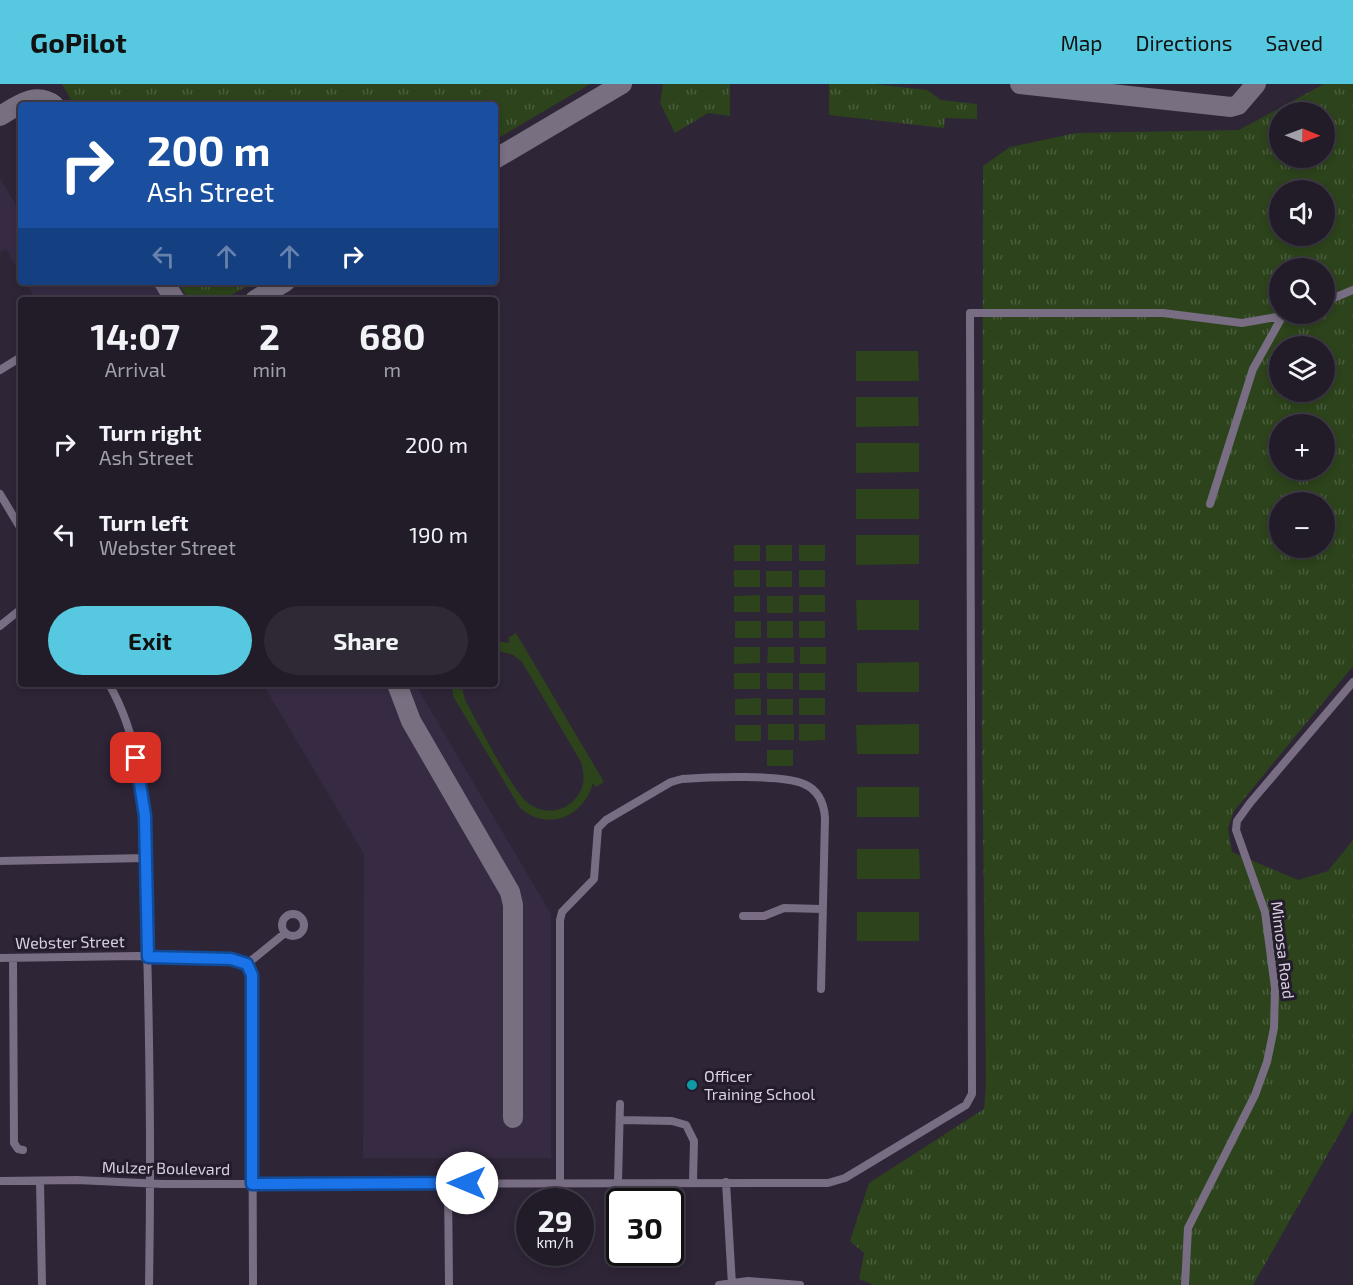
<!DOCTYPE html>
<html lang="en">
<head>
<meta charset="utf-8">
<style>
	:root { --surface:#221c29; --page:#2e2935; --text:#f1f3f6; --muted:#a2a1a8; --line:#3f3a46; --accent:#56c9e0 }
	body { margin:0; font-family:"Exo 2",sans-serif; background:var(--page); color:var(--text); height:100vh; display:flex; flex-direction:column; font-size:22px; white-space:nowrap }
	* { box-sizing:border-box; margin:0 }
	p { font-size:20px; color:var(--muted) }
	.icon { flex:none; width:33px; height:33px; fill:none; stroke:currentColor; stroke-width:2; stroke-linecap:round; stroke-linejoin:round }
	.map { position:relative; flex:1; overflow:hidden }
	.sheet { position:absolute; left:18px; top:213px; width:480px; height:390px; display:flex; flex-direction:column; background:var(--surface); border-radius:6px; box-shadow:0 3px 9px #0003,0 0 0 2px var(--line) }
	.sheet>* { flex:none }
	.guide { position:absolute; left:18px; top:18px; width:480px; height:183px; border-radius:6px; box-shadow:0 3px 9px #0003,0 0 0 2px var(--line); background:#1a4fa0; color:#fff; overflow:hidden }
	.needle { width:39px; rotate:91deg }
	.tools { position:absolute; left:1269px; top:18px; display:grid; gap:12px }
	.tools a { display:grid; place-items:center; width:66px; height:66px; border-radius:50%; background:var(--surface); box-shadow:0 3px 9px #0003,0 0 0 2px var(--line); font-size:30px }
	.speed { position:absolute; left:516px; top:1104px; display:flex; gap:12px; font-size:30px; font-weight:700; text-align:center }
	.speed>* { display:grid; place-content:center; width:78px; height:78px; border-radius:50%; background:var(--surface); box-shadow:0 3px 9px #0003,0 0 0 2px var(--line); line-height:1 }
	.speed small { font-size:15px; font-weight:400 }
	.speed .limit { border:3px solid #111; border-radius:9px; background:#fff; color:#111 }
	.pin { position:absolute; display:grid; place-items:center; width:51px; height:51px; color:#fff; margin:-26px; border-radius:12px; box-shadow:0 3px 9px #0006 }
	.me { position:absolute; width:66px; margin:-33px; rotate:270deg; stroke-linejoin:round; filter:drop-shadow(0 0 4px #0008) }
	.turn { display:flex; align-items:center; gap:21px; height:126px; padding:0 30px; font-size:27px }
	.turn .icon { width:78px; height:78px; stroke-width:2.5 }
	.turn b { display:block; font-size:42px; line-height:51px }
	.lanes { display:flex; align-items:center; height:57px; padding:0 30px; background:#0003; justify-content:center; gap:30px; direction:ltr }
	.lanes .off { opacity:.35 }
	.eta { display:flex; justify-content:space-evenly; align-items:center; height:102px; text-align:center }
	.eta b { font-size:36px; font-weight:700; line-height:42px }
	.cta { display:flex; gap:12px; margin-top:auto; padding:12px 30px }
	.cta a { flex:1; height:69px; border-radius:36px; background:var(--accent); color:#111; font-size:24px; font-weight:700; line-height:69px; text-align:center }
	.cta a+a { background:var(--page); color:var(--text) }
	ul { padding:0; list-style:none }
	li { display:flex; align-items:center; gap:18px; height:90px; padding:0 30px }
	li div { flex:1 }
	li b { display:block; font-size:22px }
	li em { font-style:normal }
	header { display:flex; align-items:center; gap:36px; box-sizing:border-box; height:84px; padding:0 30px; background:var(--accent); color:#111 }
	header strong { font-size:28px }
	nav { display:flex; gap:33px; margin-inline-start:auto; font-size:21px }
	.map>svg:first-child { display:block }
	.built { fill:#372b43 }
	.grass { fill:url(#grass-tufts); fill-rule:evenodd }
	.park { fill:#2c431b }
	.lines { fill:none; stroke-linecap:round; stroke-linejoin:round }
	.taxiway { stroke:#787080; stroke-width:20 }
	.street { stroke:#786d83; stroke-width:8 }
	.route-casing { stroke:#114b97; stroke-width:15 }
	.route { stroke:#1a73e8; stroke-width:10 }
	.culture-dot { fill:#0f9aa8; stroke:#241b2d; stroke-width:2 }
	.labels { text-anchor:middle; stroke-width:6; stroke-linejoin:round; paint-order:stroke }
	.street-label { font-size:16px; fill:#d7d1de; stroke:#241b2d }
	.poi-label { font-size:16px; fill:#d7d1de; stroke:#241b2d; text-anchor:start }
</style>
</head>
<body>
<header>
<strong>GoPilot</strong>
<nav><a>Map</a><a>Directions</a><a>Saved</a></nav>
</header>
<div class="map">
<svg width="1353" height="1201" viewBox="0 0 1353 1201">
	<defs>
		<pattern id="grass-tufts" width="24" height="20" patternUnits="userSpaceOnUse" patternTransform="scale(1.5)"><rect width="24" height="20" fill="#2c431b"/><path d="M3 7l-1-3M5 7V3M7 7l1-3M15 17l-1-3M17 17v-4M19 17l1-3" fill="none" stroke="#4a5d3c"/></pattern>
	</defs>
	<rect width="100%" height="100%" fill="#2e2537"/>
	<path class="built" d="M 0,94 L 21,130 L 21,191 L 6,165 L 0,168 Z
		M 25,198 L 178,198 L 189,216 L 36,216 Z
		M 263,600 L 415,600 L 551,830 L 551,1074 L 363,1074 L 364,770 Z"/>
	<path class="grass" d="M 62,0 L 590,0 L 495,56 L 495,21 L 322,21 L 319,16 L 311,21 L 74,21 Z
		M 663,0 L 730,0 L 730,32 L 708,29 L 675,49 L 660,19 Z
		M 829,0 L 874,0 L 927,6 L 941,16 L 977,20 L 977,35 L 945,34 L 944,44 L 829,31 Z
		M 1324,0 L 1353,0 L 1353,582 L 1234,727 L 1228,744 L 1232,768 L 1298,796 L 1328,787 L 1353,756 L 1353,1026 L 1253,1201 L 874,1201 L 859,1195 L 864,1169 L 850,1157 L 869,1099 L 984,1025 L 986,1001 L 982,651 L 983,82 L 1010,63 L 1076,49 L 1239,46 ZM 1280,28 L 1324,28 L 1324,74 L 1280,74 ZM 1280,106 L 1324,106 L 1324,152 L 1280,152 ZM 1280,184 L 1324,184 L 1324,230 L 1280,230 ZM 1280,262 L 1324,262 L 1324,308 L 1280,308 ZM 1280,340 L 1324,340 L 1324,386 L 1280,386 ZM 1280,418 L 1324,418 L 1324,464 L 1280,464 Z
		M 178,198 L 254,198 L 223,216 L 189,216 Z"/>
	<path class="park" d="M 856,267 L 918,267 L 919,297 L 856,297 Z
		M 856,313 L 918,313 L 919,342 L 856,343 Z
		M 856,359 L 919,359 L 919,388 L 856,389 Z
		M 856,405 L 919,405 L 919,435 L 856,435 Z
		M 856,451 L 919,451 L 919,480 L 856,481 Z
		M 734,461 L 760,461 L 760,477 L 734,477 Z
		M 766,461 L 792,461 L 792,477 L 766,477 Z
		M 799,461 L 825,461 L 825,477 L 799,477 Z
		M 734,486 L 760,486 L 760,503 L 734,503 Z
		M 799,486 L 825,486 L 825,503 L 799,503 Z
		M 766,487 L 792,487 L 792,503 L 766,503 Z
		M 760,511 L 760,528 L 734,528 L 734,512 Z
		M 799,511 L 825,511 L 825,528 L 799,528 Z
		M 767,512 L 793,512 L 793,529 L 767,529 Z
		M 856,516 L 919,516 L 919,546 L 857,546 Z
		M 735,537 L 761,537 L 761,554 L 735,554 Z
		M 767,537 L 793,537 L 793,554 L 767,554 Z
		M 799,537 L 825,537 L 825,554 L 799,554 Z
		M 516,549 L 604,698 L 596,703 L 593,699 C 584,733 548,748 520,724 L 453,612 L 452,600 L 461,600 L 465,616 C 478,639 511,705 528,719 C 542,730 562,729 574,716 C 585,705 585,692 581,678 L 522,578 L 513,571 L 495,566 L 495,557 L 510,559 L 508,554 Z
		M 734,563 L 760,563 L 760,579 L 734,580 Z
		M 768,563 L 794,563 L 794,579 L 767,579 Z
		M 800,563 L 826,563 L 826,580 L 800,580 Z
		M 919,578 L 919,608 L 857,608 L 857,579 Z
		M 734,589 L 760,589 L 760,605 L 734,605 Z
		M 767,589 L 793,589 L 793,605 L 767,605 Z
		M 799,589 L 825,589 L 825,606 L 799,606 Z
		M 761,614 L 761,631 L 735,631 L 735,615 Z
		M 799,614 L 825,614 L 825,631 L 799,631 Z
		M 767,615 L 793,615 L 793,631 L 767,631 Z
		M 768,640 L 794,640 L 794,656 L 768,656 Z
		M 799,640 L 825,640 L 825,656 L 799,657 Z
		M 919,640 L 919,670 L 857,670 L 856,641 Z
		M 735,641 L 761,641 L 761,657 L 735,657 Z
		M 767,666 L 793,666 L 793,682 L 767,682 Z
		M 857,703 L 919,703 L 919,733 L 857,733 Z
		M 857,765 L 919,765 L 920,795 L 857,795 Z
		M 857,828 L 919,828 L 919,857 L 857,857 Z"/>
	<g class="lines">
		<path class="taxiway" d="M 1020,0 L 1231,23 L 1238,21 L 1256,0
			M 0,32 C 17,22 35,7 54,21
			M 495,75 L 622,0
			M 164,198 L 175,216
			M 255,216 L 285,198
			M 397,600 L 411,637 L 510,808 L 513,821 L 513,1034"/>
		<path class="street" d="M 1324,218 L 1353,206
			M 0,286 L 21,273
			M 0,410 L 21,445
			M 1210,420 L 1253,285 L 1282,233
			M 0,542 L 21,525
			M 109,600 C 154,679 145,776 147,863 C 150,976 151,1089 149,1201
			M 0,777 L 146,774
			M282 841a11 11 0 1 1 22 0a11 11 0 1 1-22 0Z
			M 743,832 L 764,832 L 784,824 L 822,825
			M 0,874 L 138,872 L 231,875 L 247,880
			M 13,874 L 14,1059 L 18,1065 L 23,1066
			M 247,880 L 252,901 L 253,1201
			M 247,880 L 285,849
			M 620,1036 L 672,1037 L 686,1041 L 694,1057 L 693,1098
			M 0,1097 L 77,1096 L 162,1100 L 828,1099 L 845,1094 L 966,1021 L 972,1010 L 970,229 L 1163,229 L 1242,239 L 1294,230
			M 40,1097 L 42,1201
			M 560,1098 L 560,836 L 562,828 L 594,795 L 598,744 L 606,736 L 671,698 L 682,695 C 707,693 784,690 804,700 C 818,706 824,719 825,734 L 821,905
			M 618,1098 L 620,1020
			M 726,1098 L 732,1201
			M 448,1099 L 449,1201
			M 719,1201 L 748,1197 L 800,1201
			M 1185,1201 L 1188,1144 L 1255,1011 L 1267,978 L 1274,944 L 1275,904 L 1265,828 L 1236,746 L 1237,737 L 1250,719 L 1353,598"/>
	</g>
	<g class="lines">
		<g class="route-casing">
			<path id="route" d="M 136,674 L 145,732 L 148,873 L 231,875 L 247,880 L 252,891 L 252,1100 L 467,1099"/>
		</g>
		<use href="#route" class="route"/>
	</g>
	<circle class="culture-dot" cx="692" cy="1001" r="6"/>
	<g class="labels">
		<g class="street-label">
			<text transform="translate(70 858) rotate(-1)" y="6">Webster Street</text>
			<text transform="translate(1283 866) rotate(83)" y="6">Mimosa Road</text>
			<text transform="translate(166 1084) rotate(1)" y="6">Mulzer Boulevard</text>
		</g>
		<g class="poi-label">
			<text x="704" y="998">Officer<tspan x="704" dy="18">Training School</tspan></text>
		</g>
	</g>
</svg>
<div class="tools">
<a><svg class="needle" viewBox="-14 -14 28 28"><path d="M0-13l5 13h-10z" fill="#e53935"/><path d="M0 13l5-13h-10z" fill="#a2a1a8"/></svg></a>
<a><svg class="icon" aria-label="sound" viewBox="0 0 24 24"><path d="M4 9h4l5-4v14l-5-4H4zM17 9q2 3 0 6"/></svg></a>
<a><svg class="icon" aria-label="search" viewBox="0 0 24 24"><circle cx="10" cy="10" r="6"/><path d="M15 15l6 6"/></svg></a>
<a><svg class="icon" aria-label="layers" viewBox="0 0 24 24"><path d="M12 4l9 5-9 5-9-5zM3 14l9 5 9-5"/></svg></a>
<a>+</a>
<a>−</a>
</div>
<div class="speed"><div>29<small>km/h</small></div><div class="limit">30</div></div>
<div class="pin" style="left:136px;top:674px;background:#d93025"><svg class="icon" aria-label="arrive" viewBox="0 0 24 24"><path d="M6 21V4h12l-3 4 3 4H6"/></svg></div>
<svg class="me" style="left:467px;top:1099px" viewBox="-20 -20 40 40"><circle r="19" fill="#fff"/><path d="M0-13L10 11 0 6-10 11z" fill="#1a73e8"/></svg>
<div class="guide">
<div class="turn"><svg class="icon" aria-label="right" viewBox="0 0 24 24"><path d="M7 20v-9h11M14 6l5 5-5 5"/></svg><div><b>200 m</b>Ash Street</div></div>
<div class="lanes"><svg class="icon off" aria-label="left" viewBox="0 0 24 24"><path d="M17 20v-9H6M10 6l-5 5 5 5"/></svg><svg class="icon off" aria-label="ahead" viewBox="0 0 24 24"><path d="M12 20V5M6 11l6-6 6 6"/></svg><svg class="icon off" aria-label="ahead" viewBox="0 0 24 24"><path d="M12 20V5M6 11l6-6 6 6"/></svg><svg class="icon" aria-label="right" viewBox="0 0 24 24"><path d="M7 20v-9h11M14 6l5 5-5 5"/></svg></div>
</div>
<section class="sheet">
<div class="eta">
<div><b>14:07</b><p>Arrival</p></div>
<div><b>2</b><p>min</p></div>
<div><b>680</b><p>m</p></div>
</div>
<ul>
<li><svg class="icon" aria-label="right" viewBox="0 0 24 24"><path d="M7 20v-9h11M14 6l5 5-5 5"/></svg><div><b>Turn right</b><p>Ash Street</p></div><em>200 m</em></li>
<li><svg class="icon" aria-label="left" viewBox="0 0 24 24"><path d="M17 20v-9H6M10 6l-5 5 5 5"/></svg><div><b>Turn left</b><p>Webster Street</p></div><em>190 m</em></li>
</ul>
<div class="cta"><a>Exit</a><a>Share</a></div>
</section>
</div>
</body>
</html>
